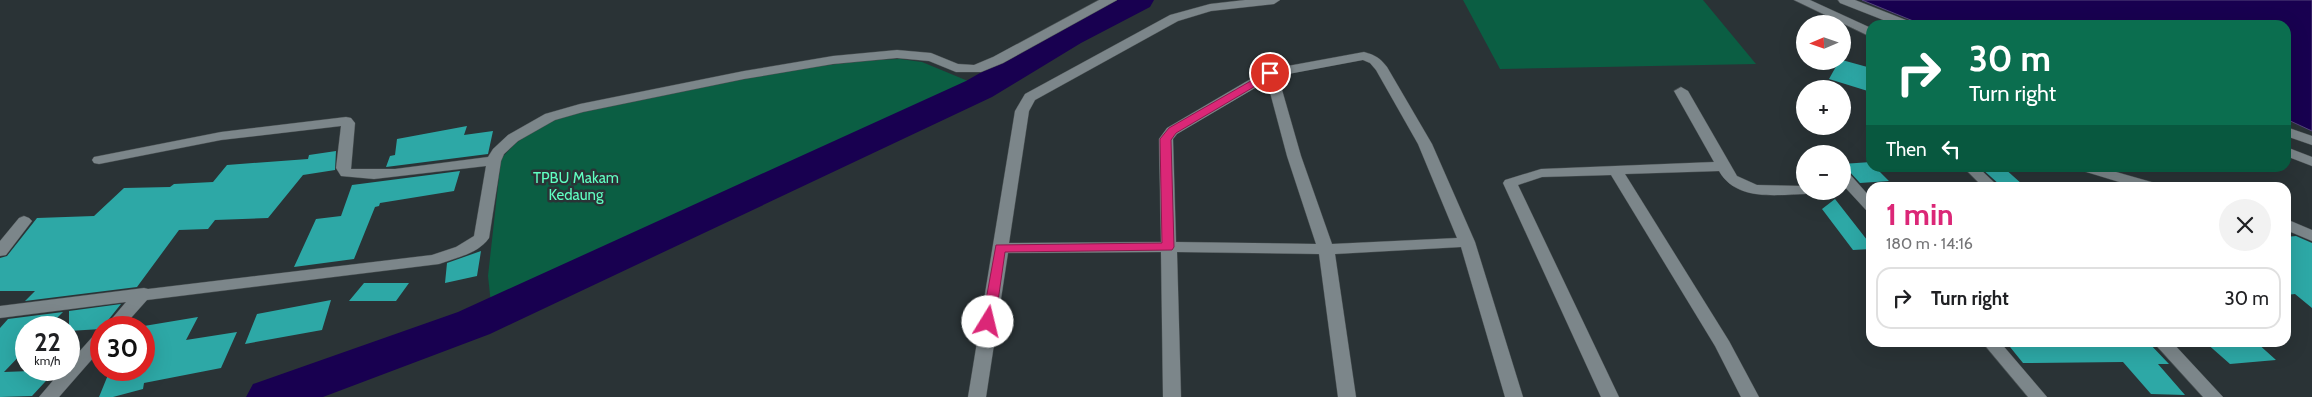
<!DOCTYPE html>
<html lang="en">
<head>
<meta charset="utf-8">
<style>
	:root { --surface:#fff; --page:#f2f2f2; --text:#202124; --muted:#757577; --line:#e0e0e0; --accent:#db2777 }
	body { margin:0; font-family:Cabin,sans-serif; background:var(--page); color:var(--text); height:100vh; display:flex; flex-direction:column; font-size:19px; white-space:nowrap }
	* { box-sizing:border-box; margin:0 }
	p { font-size:16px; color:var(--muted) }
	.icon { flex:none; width:28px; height:28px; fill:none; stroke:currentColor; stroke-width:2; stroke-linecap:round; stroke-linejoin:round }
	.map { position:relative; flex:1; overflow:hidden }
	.panel { position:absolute; left:1866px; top:182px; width:425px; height:165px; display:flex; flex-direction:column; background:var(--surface); border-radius:15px; box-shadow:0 5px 20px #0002 }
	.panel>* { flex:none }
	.top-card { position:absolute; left:1866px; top:20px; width:425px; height:152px; border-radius:15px; box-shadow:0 5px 20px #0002; background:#0b6e4f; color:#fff; overflow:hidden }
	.needle { width:32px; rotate:268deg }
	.fabs { position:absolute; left:1796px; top:15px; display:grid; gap:10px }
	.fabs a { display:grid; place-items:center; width:55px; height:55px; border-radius:50%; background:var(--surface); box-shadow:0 5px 20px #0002; font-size:25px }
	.speed { position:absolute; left:15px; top:316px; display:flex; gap:10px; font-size:25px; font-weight:700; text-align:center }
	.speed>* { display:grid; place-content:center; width:65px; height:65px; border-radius:50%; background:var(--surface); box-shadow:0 5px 20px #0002; line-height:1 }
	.speed small { font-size:12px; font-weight:400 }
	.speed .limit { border:8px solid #d22; background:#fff; color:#111 }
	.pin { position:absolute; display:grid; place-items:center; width:42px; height:42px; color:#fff; margin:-21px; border:2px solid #fff; border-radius:50%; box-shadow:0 1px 5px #0007 }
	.me { position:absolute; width:55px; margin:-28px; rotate:9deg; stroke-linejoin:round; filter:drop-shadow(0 0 4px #0008) }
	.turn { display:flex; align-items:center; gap:18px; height:105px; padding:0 20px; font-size:22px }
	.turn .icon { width:65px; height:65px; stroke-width:2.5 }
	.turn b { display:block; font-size:35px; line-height:42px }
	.then { display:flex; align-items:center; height:48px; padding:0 20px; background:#0003; gap:10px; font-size:19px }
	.round { display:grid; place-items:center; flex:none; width:52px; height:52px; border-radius:26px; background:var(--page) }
	.headline { display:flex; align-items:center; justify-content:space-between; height:85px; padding:0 20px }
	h1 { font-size:30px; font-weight:700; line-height:38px; color:var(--accent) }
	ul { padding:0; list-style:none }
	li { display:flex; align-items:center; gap:15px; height:62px; margin:0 10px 8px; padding:0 10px; border:2px solid var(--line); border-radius:15px }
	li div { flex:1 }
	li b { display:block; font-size:19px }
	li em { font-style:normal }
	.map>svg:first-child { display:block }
	.green { fill:#0b5e43 }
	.water { fill:#180050; stroke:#54447d }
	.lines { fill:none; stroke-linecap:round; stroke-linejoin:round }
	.river { fill:#180050; fill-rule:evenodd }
	.building { fill:#2da8a6 }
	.minor-casing { stroke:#484f51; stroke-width:1 }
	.minor { fill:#7c868a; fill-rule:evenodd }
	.route { fill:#db2777; stroke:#8e194d }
	.labels { text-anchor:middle; stroke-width:5; stroke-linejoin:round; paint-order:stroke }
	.park-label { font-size:15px; fill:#60ffc2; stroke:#2a3336 }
</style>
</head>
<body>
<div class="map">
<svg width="2312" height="397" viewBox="0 0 2312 397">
	<rect width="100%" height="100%" fill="#2a3336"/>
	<path class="green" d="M 1463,0 L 1703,0 L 1756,64 L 1500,69 Z
		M 900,59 L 922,62 L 968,81 L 491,304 L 488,276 L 501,159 C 512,145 529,132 545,124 C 570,110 616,105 645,99 C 729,82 814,62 900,59 Z"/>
	<path class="water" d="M 1862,0 L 2312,0 L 2312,131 L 2286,119 L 2286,25 L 1923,25 Z"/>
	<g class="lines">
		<path class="river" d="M 1113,0 L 1154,0 L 1150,7 L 1081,43 L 992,97 L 490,334 L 323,397 L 246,397 L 253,384 L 458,312 L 966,81 L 1057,29 Z"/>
	</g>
	<path class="building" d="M 1842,60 L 1871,68 L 1871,92 L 1829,79 L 1839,61 Z
		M 467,126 L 464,135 L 493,131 L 488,154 L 386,167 L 390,156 L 395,155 L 397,139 Z
		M 336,151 L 335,170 L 303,175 L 268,218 L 215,220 L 208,229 L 179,230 L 137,287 L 25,301 L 35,291 L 0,291 L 0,258 L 7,256 L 37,218 L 94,216 L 124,188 L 170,187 L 174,184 L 213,182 L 227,165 L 308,159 L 309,155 Z
		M 1871,162 L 1871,168 L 1876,168 L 1889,181 L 1860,183 L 1848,170 L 1842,168 L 1842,164 Z
		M 1981,168 L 2004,168 L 2022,184 L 2000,185 Z
		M 460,171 L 454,191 L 380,203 L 379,206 L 375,207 L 354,259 L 294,267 L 316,219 L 341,216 L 352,185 Z
		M 1835,199 L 1871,245 L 1871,249 L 1853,250 L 1822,209 Z
		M 2296,236 L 2312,243 L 2312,308 L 2295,294 L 2286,295 L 2286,237 Z
		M 481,251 L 477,276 L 445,283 L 447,263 Z
		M 364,283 L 409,283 L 396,301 L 349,301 Z
		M 331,300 L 322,330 L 245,344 L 257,314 Z
		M 121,304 L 101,329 L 69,331 L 69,311 Z
		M 63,312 L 47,328 L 26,328 L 26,349 L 4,372 L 56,370 L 32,396 L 0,397 L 0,328 L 8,319 Z
		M 198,317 L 186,340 L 237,332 L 221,368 L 144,383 L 143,389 L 113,397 L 99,397 L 110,370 L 144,370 L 144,326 Z
		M 2006,342 L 2148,342 L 2169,364 L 2158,364 L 2185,395 L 2151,394 L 2123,362 L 2023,363 Z
		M 2205,342 L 2256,342 L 2276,360 L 2230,364 Z"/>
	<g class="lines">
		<g class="minor-casing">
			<path id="minor" d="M 1099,0 L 1117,0 L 1003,63 L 981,72 L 956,72 L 929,61 L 897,58 L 833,64 L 744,79 L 583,112 L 555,120 L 518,141 L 504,154 L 501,161 L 489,238 C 478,254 455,258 439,264 L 147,300 L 122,328 L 104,328 L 126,302 L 0,318 L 0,306 L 144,288 L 148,289 L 432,255 L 456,247 L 474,236 L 486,166 L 374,179 L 341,176 L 336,168 L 341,126 L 221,140 L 99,164 L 94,163 L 92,160 L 94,157 L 221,132 L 346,117 L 351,118 L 355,123 L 351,169 L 395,169 L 488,157 L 493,149 L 508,135 L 545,114 L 580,104 L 744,71 L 833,56 L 897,50 L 931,53 L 958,64 L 974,65 L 993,57 Z
				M 1245,0 L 1280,0 L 1274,4 L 1211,11 L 1178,21 L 1035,100 L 1029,111 L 1009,243 L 1161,242 L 1159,139 L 1167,128 L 1266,70 L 1364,52 C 1375,55 1380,58 1387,67 L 1432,144 L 1475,242 L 1523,397 L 1505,397 L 1461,247 L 1335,254 L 1356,397 L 1338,397 L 1319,254 L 1177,252 L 1181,397 L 1163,397 L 1161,252 L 1008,253 L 986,397 L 968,397 L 1015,111 L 1025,94 L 1170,15 L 1210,4 ZM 1363,60 L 1370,63 L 1376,70 L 1418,144 L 1457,238 L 1332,244 L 1301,156 L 1278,76 ZM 1267,81 L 1287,156 L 1316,244 L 1176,242 L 1173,139 L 1177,134 Z
				M 1794,0 L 1810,0 L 1871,28 L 1871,37 Z
				M 1838,0 L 1855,0 L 1911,22 L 1913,25 L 1896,25 L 1840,3 Z
				M 1681,87 L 1688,91 L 1737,176 L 1757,185 L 1805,186 L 1805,191 L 1812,191 L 1805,194 C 1775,195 1736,201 1719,171 L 1625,174 L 1729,341 L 1759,397 L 1741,397 L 1715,346 L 1611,175 L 1542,177 L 1518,185 L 1619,397 L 1601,397 L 1503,183 L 1505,180 L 1541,169 L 1714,162 L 1674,91 Z
				M 2286,127 L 2312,136 L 2312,145 L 2286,136 Z
				M 2286,147 L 2312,157 L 2312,166 L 2286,156 Z
				M 1964,168 L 1979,168 L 2000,188 L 1984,188 Z
				M 2081,168 L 2102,168 L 2162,185 L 2164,188 L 2139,188 L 2083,171 Z
				M 1842,170 L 1847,171 L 1871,198 L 1871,212 L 1866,210 L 1842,184 Z
				M 24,216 L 29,218 L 32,221 L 6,255 L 0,256 L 0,241 L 19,218 Z
				M 2286,219 L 2312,230 L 2312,241 L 2286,230 Z
				M 101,332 L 101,349 L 59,397 L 39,397 L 62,370 L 69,370 L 69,363 L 95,334 Z
				M 1982,342 L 2000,342 L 2047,397 L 2028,397 Z
				M 2153,342 L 2172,342 L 2223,397 L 2203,397 Z"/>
		</g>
		<use href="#minor" class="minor"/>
	</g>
	<path class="route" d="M 1270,70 L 1274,71 L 1274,75 L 1176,133 L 1171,140 L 1174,247 L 1172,250 L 1005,252 L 995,322 L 993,325 L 984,325 L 982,322 L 996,245 L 1162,243 L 1160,139 L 1169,128 Z"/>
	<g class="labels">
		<g class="park-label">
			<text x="576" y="183">TPBU Makam<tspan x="576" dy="17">Kedaung</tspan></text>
		</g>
	</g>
</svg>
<div class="fabs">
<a><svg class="needle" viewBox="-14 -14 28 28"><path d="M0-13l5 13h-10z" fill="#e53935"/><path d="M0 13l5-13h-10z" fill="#757577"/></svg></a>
<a>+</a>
<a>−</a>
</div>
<div class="speed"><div>22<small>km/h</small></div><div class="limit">30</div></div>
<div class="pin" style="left:1270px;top:73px;background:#d93025"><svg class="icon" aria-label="arrive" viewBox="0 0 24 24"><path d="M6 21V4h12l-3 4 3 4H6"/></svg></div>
<svg class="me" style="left:988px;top:322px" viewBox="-20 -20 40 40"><circle r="19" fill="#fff"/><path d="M0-13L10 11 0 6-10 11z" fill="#db2777"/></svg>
<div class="top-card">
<div class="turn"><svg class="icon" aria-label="right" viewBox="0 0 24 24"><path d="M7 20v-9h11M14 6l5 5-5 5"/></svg><div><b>30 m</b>Turn right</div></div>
<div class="then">Then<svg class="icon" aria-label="left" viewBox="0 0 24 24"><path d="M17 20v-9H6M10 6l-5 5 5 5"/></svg></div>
</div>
<section class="panel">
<div class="headline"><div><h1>1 min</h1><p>180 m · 14:16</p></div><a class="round"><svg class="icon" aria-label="close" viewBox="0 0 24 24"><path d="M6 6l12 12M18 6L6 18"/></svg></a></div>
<ul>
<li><svg class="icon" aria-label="right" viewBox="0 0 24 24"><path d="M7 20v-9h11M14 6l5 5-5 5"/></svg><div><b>Turn right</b></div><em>30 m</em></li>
</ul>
</section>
</div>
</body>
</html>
